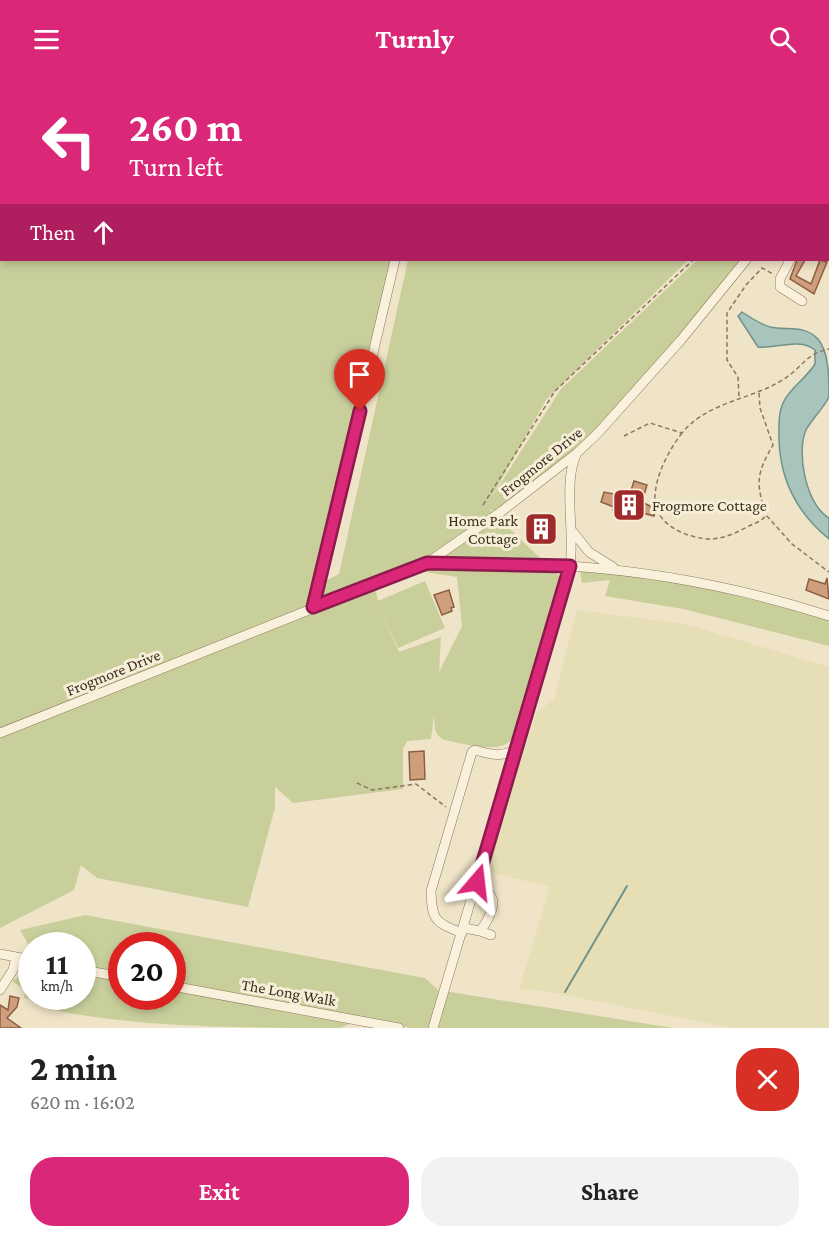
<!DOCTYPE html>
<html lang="en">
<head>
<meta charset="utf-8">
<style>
	:root { --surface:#fff; --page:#f2f2f2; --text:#222; --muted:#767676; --accent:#db2777 }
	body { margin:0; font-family:"Crimson Pro",serif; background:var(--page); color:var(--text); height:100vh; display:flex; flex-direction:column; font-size:22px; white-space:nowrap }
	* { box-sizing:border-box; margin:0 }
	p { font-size:20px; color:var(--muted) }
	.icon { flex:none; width:33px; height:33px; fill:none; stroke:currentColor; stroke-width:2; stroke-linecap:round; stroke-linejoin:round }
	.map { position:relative; height:950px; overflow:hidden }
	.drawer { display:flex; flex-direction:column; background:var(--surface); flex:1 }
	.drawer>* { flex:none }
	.banner { position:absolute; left:0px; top:0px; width:830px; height:183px; box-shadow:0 3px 9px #0003; background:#db2777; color:#fff; overflow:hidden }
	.speed { position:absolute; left:18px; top:854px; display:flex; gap:12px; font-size:30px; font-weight:700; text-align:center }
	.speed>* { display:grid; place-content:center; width:78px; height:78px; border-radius:50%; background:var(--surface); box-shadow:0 3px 9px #0003; line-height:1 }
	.speed small { font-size:15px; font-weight:400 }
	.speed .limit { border:9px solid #d22; background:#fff; color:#111 }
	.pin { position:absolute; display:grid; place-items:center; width:51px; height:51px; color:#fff; margin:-62px -26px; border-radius:50% 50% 50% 0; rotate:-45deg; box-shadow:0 0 6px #0007 }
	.pin .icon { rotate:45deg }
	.me { position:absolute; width:66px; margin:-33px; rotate:17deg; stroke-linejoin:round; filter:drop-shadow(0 0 4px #0008) }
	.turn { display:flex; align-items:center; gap:21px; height:126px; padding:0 30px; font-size:27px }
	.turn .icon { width:78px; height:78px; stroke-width:2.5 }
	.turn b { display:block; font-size:42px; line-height:51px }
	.then { display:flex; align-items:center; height:57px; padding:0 30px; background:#0003; gap:12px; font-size:22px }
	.round { display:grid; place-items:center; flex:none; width:63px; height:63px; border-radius:24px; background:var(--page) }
	.overview { display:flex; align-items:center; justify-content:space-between; height:102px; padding:0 30px }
	h1 { font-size:36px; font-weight:700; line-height:45px }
	.cta { display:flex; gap:12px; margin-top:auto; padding:12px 30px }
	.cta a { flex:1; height:69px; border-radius:24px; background:var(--accent); color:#fff; font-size:24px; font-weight:700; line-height:69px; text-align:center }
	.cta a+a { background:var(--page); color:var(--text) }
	header { display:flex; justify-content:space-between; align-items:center; height:78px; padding:0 30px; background:var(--accent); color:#fff; font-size:27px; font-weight:700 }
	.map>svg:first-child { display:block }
	.farmland { fill:#e6deb5 }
	.green { fill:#c9cf9b; fill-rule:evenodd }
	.water { fill:#a9c4bc; stroke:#6f938a; stroke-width:1.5 }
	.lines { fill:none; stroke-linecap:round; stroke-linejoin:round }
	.stream { stroke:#6f938a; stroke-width:2 }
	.building { fill:#cf9f7d; stroke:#8d5f41; stroke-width:1.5 }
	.minor-casing { stroke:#8d765c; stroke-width:10 }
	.path { stroke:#8d765c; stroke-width:1.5; stroke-dasharray:4.5 3; stroke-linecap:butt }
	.minor { stroke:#faf1dc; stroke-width:9 }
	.route-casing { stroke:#8e194d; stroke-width:15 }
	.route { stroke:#db2777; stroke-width:10 }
	.labels { text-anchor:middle; stroke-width:6; stroke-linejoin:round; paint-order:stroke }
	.street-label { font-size:16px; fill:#3d2e20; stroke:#f7eed8 }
	.poi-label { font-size:16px; fill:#3d2e20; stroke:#f7eed8; text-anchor:start }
</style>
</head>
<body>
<header><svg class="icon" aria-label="menu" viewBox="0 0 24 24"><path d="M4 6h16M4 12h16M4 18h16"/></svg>Turnly<svg class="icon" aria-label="search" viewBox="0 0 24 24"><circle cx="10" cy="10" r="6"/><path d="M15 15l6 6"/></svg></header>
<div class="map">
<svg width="829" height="950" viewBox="0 0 829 950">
	<rect width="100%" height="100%" fill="#f0e4c8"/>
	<path class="farmland" d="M 577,532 L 686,546 L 829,589 L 829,950 L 733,950 L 543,913 L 519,911 L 550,809 L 485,793 L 537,634 L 554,621 Z"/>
	<path class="green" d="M 0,0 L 433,0 L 2,2 L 2,182 L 391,182 L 329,449 L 310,511 L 339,496 L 408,182 L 688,182 L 546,322 L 490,422 L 561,311 L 697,182 L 741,182 L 714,218 L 606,342 L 568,377 L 495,434 L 488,430 L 559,498 L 513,660 C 499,678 463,665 444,662 C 433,656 435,648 434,637 L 431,661 L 407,663 L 403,671 L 403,711 L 293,725 L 275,709 L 275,730 L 248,829 L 97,800 L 81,787 L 74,812 L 0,850 ZM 413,492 L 457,499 L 462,548 L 439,594 L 441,559 L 399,574 L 377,524 L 398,570 L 445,550 L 425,503 L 378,523 L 375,508 Z
		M 448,0 L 723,0 L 448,1 Z
		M 580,493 L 658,498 L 829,541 L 829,568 L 683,531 L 605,518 L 610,502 L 582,505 Z
		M 85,837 L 425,900 L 438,912 L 673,950 L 411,950 L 173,905 L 172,867 L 122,867 L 121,895 L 83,887 L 82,867 L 32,867 L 31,871 L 20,852 Z
		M 31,891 L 32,918 L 82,918 L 83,896 L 121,903 L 122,918 L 172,918 L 173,913 L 350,946 L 340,950 C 245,950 139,950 47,931 L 47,925 L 24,920 L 25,912 L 12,903 Z"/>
	<path class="water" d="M 742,234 C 751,240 760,246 770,249 C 786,253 804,246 818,261 C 829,274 829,300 829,318 C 828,325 811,342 806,352 C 796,374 806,427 829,440 L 829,461 C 797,435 780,403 779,361 C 779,349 778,336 783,325 C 790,309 806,301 815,286 L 815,272 C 799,259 776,271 758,269 L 738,238 Z"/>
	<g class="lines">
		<path class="stream" d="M 565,914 L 627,808"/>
	</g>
	<path class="building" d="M 797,182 L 805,182 L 796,198 L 811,206 L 820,182 L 827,184 L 814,216 L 790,201 Z
		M 634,403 L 647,407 L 642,424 L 656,431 L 654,438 L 642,435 L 641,440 L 613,432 L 614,429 L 601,424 L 604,414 L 629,419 Z
		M 541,442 L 551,453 L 539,460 L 531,449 Z
		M 827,500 L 829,521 L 806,512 L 809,501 L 825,506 Z
		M 449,512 L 454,529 L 451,530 L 452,533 L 442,537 L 434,517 Z
		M 424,673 L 425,701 L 410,702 L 409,674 Z
		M 10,918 L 19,920 L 17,929 L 7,940 L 21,950 L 0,950 L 0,927 L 8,932 Z"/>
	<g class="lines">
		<g class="minor-casing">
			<path id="minor" d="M 186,2 L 189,0
				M 436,2 L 437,0
				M 828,98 L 829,97
				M 0,117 L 2,116
				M 790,182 L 780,201 L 780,209 L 802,223
				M 573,454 L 589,474 L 613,489
				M 427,485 L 570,488 C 575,454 563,405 576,377
				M 313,529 L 395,182
				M 0,655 L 427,485 L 502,433 L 577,375 L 599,354 L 681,262 L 746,182
				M 464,850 L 480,853 C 486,846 497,827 491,818 C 487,813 481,811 477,804
				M 480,853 L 491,857
				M 462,855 C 435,844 432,843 431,813 L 472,674 L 475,672 C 492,677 503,680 518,670
				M 0,876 L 32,882
				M 82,892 L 122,899
				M 172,908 L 399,950
				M 0,912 L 13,892 L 16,879
				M 433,950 L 570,488 C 658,494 745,511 829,538"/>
		</g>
		<path class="path" d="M 820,0 L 820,2
			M 158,2 L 161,0
			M 728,2 L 729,0
			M 0,94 L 2,93
			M 759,315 L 760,330 L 773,367 C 757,395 755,404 766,436
			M 739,318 L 738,299 L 727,282 L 727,235 L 746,207 L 762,190 L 773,196
			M 682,355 C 669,372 656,396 655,418 C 653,447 688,461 712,461 C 725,460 736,455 747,449 C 754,445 762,444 766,437 L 792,466 L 829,494
			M 624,358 L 650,345 L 682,355 C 708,323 752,322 784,301 C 803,289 805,276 829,271
			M 483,427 L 555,313 L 693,182
			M 357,705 L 372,712 L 416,706 L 446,729"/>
		<use href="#minor" class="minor"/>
	</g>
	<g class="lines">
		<g class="route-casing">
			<path id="route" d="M 360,333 L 313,529 L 427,485 L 570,488 L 477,804"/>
		</g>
		<use href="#route" class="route"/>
	</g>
	<defs>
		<g id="building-square" transform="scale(1.725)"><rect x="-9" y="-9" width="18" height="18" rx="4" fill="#9e2a2b" stroke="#f7eed8"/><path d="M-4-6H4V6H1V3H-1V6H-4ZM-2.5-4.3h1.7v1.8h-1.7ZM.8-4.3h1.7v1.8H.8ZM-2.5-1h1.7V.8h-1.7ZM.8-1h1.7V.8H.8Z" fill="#fff"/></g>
	</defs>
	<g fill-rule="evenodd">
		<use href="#building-square" x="629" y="427"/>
		<use href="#building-square" x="541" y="451"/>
	</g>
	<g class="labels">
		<g class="street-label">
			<text transform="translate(541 383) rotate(-39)" y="6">Frogmore Drive</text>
			<text transform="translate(113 594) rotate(-22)" y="6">Frogmore Drive</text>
			<text transform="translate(289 914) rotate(10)" y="6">The Long Walk</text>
		</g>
		<g class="poi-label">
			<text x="652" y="433">Frogmore Cottage</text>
			<text x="518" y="448" text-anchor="end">Home Park<tspan x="518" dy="18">Cottage</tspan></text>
		</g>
	</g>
</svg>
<div class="speed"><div>11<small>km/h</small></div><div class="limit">20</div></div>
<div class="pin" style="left:360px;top:333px;background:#d93025"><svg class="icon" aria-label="arrive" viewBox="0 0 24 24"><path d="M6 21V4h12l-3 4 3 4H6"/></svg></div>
<svg class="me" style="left:477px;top:804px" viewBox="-20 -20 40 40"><path d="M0-17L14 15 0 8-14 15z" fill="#db2777" stroke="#fff" stroke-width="4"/></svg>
<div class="banner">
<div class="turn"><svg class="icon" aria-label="left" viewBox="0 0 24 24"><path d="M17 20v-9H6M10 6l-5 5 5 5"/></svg><div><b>260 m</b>Turn left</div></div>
<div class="then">Then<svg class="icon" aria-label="ahead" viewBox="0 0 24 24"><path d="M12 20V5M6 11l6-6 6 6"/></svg></div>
</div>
</div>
<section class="drawer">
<div class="overview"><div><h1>2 min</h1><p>620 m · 16:02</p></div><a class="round" style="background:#d93025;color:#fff"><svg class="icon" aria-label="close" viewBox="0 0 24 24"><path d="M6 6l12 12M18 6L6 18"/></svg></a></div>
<div class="cta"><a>Exit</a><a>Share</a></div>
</section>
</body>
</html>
